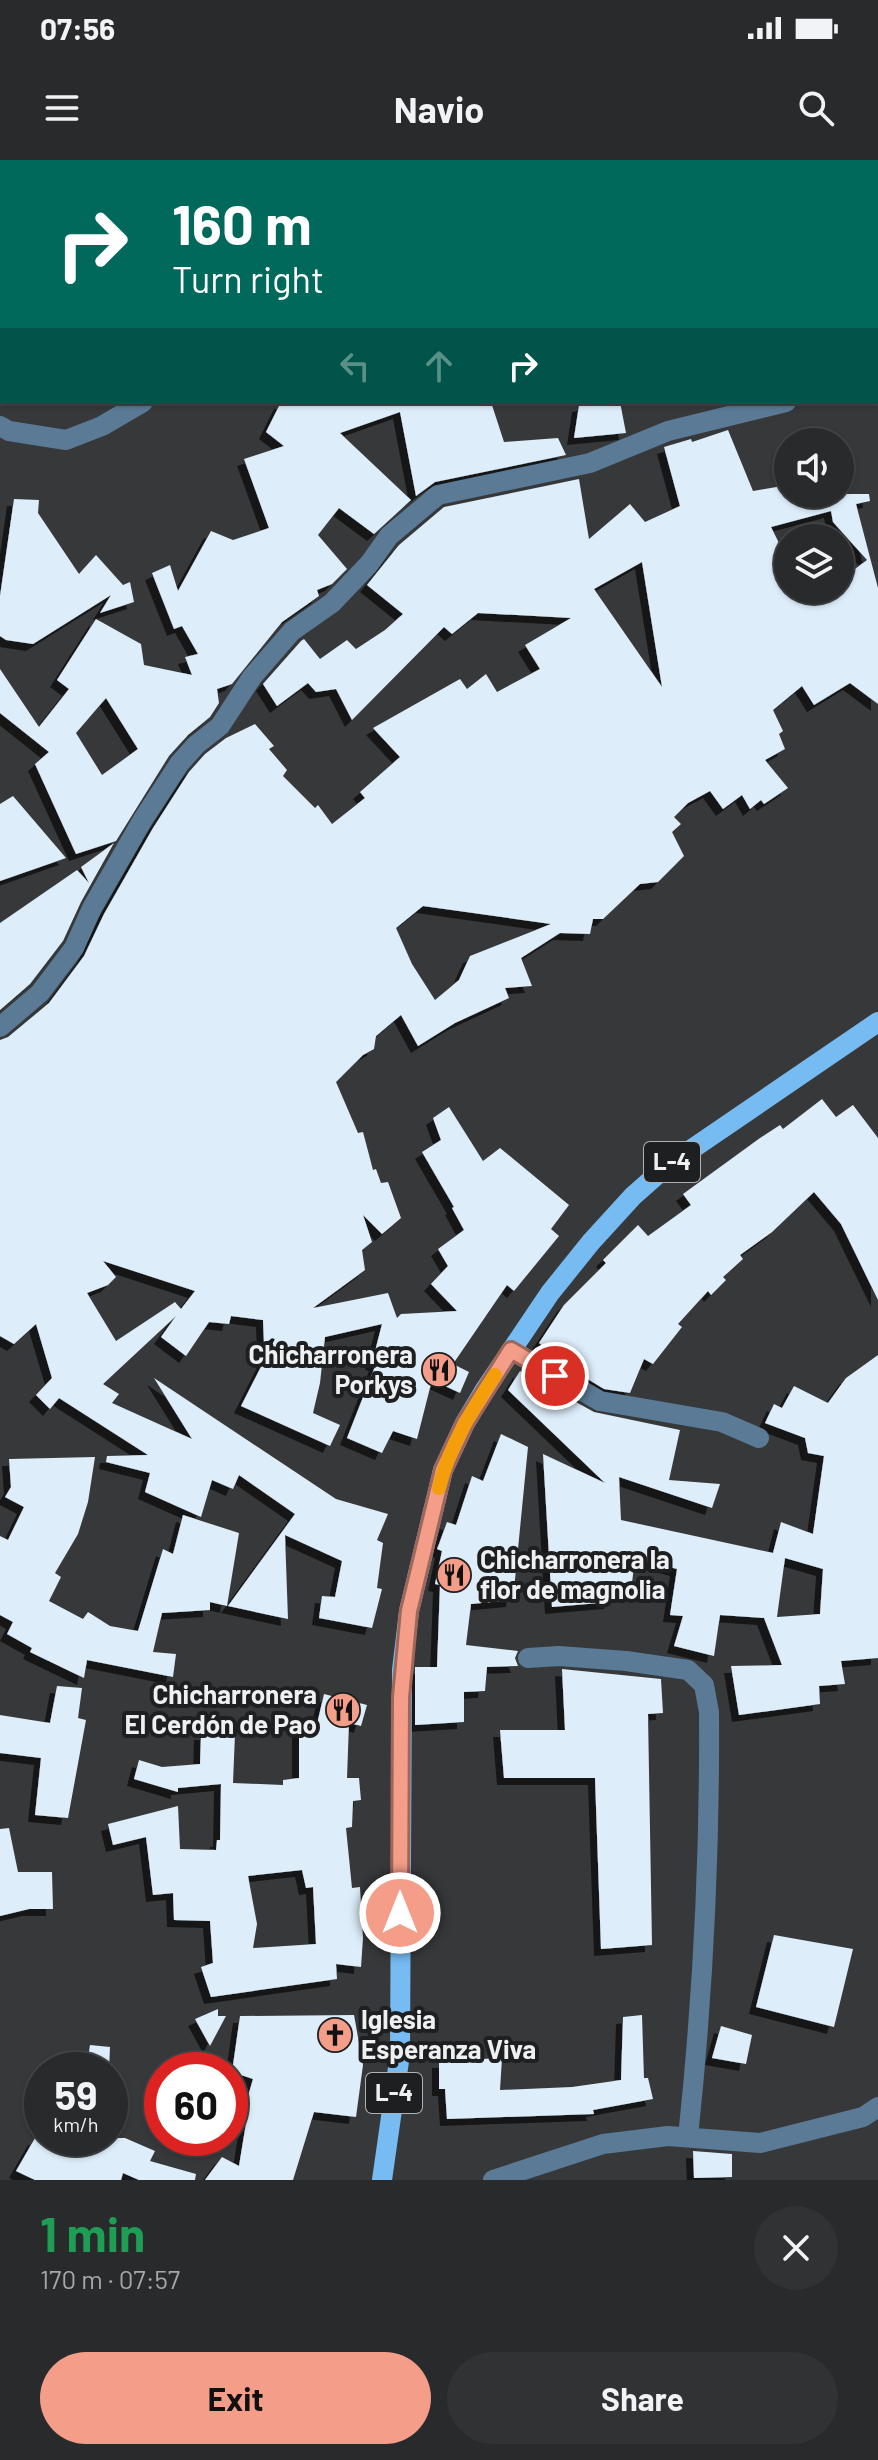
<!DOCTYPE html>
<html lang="en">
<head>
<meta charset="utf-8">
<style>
	:root { --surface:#282a2c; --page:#303234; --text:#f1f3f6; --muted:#a5a7a9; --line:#444648; --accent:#f49e89 }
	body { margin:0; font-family:Barlow,sans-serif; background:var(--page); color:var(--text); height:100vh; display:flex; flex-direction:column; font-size:30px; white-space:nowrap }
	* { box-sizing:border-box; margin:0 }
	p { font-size:26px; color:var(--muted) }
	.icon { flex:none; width:44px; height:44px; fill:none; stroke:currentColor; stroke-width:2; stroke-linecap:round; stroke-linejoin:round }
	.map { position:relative; height:2020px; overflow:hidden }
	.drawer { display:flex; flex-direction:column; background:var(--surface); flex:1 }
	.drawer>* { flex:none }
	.banner { position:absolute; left:0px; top:0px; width:878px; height:244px; box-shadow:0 2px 6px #0004,0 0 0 2px var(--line); background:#00695c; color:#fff; overflow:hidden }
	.fabs { position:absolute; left:774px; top:268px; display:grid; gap:16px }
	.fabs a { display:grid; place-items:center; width:80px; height:80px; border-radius:50%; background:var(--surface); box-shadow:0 2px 6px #0004,0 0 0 2px var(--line); font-size:40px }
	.speed { position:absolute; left:24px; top:1892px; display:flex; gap:16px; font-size:40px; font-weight:700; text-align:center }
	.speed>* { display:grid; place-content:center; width:104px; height:104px; border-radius:50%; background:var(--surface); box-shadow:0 2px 6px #0004,0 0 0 2px var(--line); line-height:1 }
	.speed small { font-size:20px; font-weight:400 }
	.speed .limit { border:12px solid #d22; background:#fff; color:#111 }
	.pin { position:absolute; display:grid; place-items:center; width:68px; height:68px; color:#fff; margin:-34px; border:4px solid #fff; border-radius:50%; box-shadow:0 2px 8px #0007 }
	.me { position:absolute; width:88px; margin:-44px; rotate:0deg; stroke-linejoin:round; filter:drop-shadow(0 0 6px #0008) }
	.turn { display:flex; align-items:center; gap:28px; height:168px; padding:0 40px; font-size:36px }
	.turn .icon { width:104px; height:104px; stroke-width:2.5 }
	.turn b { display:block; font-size:56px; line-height:68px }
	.lanes { display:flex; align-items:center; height:76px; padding:0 40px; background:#0003; justify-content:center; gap:40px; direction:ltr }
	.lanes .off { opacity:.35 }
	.round { display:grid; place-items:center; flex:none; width:84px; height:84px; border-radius:42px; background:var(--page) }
	.summary { display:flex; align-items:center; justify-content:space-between; height:136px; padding:0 40px }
	h1 { font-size:48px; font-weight:700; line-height:60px; color:#1e9e55 }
	.action { display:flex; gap:16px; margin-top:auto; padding:16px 40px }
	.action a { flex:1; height:92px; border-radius:48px; background:var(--accent); color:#111; font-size:32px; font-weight:700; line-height:92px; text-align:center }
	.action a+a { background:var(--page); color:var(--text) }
	.status { display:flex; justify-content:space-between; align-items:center; height:56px; padding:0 40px; background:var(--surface); direction:ltr }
	.status svg { height:22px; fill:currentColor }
	header { display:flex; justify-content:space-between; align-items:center; height:104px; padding:0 40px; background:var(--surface); font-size:36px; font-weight:700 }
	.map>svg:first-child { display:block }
	.building { fill:#ddedfa; fill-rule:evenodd; filter:url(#shadow) }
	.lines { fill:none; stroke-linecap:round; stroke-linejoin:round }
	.minor { stroke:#5a7a95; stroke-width:20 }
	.major { stroke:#76bbf2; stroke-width:20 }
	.route-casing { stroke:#9f6759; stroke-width:20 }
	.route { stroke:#f49e89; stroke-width:14 }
	.slow { stroke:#f59e0b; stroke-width:14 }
	.labels { text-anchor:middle; stroke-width:8; stroke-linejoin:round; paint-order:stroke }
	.shield { fill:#1e1f20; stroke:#b0b1b2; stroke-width:2 }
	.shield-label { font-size:24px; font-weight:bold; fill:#eff0f1 }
	.poi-label { font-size:26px; font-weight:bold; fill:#eff0f1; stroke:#1e1f20; text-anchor:end }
</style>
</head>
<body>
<div class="status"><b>07:56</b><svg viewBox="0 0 49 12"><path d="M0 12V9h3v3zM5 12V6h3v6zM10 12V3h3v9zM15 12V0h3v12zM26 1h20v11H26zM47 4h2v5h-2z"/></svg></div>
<header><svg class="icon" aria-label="menu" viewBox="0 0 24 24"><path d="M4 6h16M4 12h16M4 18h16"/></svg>Navio<svg class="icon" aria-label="search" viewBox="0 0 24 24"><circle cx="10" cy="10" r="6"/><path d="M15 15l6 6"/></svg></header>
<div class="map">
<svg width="878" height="2020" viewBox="0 0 878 2020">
	<defs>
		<filter id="shadow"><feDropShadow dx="-7" dy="7" stdDeviation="0" flood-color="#0009"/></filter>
	</defs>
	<rect width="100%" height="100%" fill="#36383a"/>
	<path class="building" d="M 281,242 L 491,242 L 504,282 L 558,278 L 566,295 L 435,322 L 416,336 L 400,252 L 340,273 L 411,340 L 374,374 L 339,348 L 318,375 L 347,409 L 332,424 L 317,430 L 319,436 L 282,462 L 232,524 L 217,529 L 219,543 L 210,557 L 188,575 L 169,596 L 116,681 L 76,694 L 35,604 L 49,592 L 0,553 L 0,509 L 39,567 L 69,529 L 57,520 L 96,459 L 141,484 L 144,505 L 192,515 L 185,497 L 198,494 L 182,466 L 174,469 L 152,413 L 170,405 L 178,431 L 211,371 L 233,380 L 269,368 L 244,299 L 284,286 L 266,272 ZM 106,538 L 138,589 L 102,615 L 76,573 Z
		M 595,242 L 620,242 L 626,273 L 574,278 L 579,245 Z
		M 728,270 L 753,331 L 788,325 L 788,334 L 869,334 L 870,341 L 856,344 L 878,428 L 878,544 L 850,523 L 814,545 L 802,526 L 773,550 L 783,571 L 779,574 L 785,589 L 765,600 L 788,628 L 764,644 L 761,640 L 750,649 L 742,635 L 723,649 L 710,631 L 688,643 L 674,657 L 681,664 L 672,672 L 684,696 L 658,722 L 640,724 L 603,759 L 593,759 L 590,774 L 560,773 L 521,798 L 532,826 L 505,828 L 509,838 L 455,863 L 418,886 L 401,855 L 376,876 L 374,889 L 363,895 L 336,922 L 358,973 L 363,972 L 373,1010 L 376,1009 L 381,1023 L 388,1022 L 401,1058 L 382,1074 L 363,1055 L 372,1082 L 362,1090 L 365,1110 L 313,1148 L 388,1133 L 397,1158 L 401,1154 L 457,1151 L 431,1124 L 448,1106 L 438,1089 L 464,1070 L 452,1048 L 454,1047 L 422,992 L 441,980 L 433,958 L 449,947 L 483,1001 L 500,988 L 569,1045 L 551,1069 L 559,1076 L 514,1131 L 507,1125 L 453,1204 L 469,1212 L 460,1233 L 432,1220 L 417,1279 L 393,1271 L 382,1293 L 347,1278 L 376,1204 L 372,1203 L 382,1164 L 325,1177 L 320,1223 L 313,1253 L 340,1265 L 330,1286 L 241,1246 L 275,1179 L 272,1178 L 264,1184 L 263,1160 L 231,1156 L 229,1164 L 209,1162 L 186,1196 L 161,1177 L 176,1156 L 103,1224 L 119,1234 L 112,1243 L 192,1279 L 154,1218 L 336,1339 L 388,1354 L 377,1380 L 383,1383 L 377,1428 L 382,1429 L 372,1468 L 319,1458 L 322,1436 L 335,1437 L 342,1401 L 285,1375 L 288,1459 L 228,1446 L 295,1354 L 239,1315 L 233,1329 L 212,1320 L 201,1357 L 145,1332 L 150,1313 L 106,1302 L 107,1296 L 148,1295 L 59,1238 L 50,1249 L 36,1235 L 52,1218 L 36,1164 L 14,1184 L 0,1176 L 0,880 L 8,877 L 49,843 L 84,796 L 104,754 L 153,668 L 189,612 L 205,594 L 226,578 L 255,564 L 274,586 L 269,589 L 287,610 L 283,616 L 315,648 L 318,645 L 332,664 L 365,638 L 360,632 L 400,597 L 373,568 L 460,519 L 467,529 L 486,514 L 497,532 L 540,509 L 525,485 L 571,458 L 478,453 L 452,474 L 444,467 L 352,560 L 336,529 L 316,532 L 308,523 L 277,546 L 263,524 L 301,481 L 304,479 L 320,499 L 347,480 L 356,489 L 385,470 L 403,454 L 367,425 L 399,385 L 444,347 L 579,319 L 589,379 L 630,344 L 645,362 L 680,346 L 664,287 L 691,279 L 692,282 ZM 831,351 L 833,362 L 867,400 L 840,420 L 840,430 L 788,430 L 788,401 L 771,367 ZM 642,402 L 662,527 L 594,429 ZM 423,746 L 551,764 L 470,796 L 459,820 L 435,840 L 412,804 L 396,768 ZM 103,1101 L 195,1131 L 181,1149 L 175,1142 L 116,1181 L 87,1133 L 108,1125 L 116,1117 Z
		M 14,339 L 39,340 L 38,353 L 79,414 L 96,395 L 123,425 L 130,422 L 134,442 L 100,453 L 111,435 L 33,484 L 6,480 L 0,476 L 0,436 Z
		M 13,636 L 66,698 L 0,721 L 0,644 Z
		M 114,683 L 81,742 L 63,781 L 30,824 L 0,850 L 0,763 L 77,710 L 89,723 L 81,707 Z
		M 822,939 L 836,957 L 853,945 L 878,978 L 878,1140 L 841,1064 L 814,1032 L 772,1072 L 740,1095 L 743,1099 L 723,1117 L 726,1120 L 711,1135 L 708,1131 L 678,1164 L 682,1167 L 653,1204 L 644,1199 L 630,1233 L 604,1229 L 581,1215 L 539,1183 L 564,1145 L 606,1103 L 603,1100 L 638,1065 L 648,1076 L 691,1045 L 683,1034 L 760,978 L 780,965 L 783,969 Z
		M 878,1195 L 878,1498 L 841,1501 L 845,1524 L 819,1526 L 820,1544 L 739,1555 L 731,1506 L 782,1505 L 764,1458 L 720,1455 L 714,1496 L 674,1486 L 683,1456 L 670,1455 L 677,1409 L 635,1398 L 632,1423 L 612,1423 L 611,1442 L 552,1447 L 543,1294 L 605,1323 L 508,1230 L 520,1211 L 594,1252 L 680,1270 L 669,1320 L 720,1324 L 712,1348 L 619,1317 L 621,1360 L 773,1393 L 781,1362 L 813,1374 L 824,1296 L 808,1293 L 805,1278 L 765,1263 L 774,1244 L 782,1248 L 794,1226 L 828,1243 L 846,1218 ZM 785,1398 L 823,1409 L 820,1454 L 777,1457 Z
		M 501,1274 L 528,1287 L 513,1440 L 471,1444 L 466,1485 L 518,1491 L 515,1498 L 518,1506 L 487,1507 L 485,1531 L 464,1532 L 464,1562 L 415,1565 L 415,1507 L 437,1507 L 440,1425 L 435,1424 L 442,1391 L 437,1389 L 439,1384 L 447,1362 L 456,1365 L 472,1316 L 483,1321 Z
		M 95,1297 L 88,1342 L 78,1374 L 55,1413 L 61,1417 L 49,1441 L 83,1459 L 88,1452 L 110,1466 L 138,1471 L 163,1389 L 173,1394 L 183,1355 L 239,1373 L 227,1446 L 210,1442 L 210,1450 L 162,1453 L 153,1492 L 176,1494 L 173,1517 L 87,1500 L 84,1518 L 30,1492 L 32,1488 L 7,1474 L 13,1462 L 0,1455 L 0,1376 L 8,1380 L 24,1347 L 5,1337 L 11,1327 L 9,1299 Z
		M 562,1509 L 661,1519 L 663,1553 L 648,1554 L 652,1785 L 601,1789 L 595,1618 L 504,1618 L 500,1570 L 565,1570 Z
		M 57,1526 L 82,1528 L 78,1558 L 86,1560 L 68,1658 L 35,1655 L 41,1598 L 0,1593 L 0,1555 L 50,1563 Z
		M 324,1534 L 367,1545 L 361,1566 L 349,1563 L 347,1618 L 359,1618 L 361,1640 L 353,1641 L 352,1667 L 346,1668 L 352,1728 L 360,1727 L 363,1778 L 361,1807 L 336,1804 L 337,1819 L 211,1837 L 201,1807 L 213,1803 L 210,1761 L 174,1760 L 173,1733 L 153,1735 L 146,1677 L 113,1685 L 108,1664 L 178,1646 L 180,1689 L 216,1690 L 217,1680 L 220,1680 L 221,1624 L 178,1628 L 178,1632 L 134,1619 L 139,1600 L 162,1607 L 200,1604 L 201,1573 L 235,1574 L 233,1623 L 283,1625 L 283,1620 L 299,1618 L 299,1562 L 317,1564 ZM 302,1710 L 306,1728 L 313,1727 L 316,1784 L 253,1788 L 257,1764 L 248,1716 Z
		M 9,1668 L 18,1712 L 52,1712 L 53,1749 L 29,1749 L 0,1756 L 0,1669 Z
		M 774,1775 L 853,1789 L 834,1867 L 756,1847 Z
		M 218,1849 L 218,1856 L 226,1856 L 210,1886 L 195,1859 Z
		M 354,1855 L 363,1905 L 356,1957 L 314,1952 L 293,2020 L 205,2020 L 222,1997 L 239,2006 L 248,1951 L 244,1950 L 253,1919 L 232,1912 L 240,1856 Z
		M 642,1855 L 644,1918 L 648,1918 L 653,1939 L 593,1950 L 594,1954 L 447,1959 L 445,1929 L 439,1929 L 439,1901 L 502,1898 L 500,1930 L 572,1927 L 621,1920 L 623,1857 Z
		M 721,1866 L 752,1875 L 746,1904 L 712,1898 Z
		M 90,1885 L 110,1887 L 109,1910 L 87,1904 Z
		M 35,1978 L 125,1978 L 155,1991 L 150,2001 L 196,2014 L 195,2020 L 139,2020 L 123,2013 L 121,2020 L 35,2020 L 16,2011 Z
		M 693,1991 L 732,1994 L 732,2017 L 694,2018 Z"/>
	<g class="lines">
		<path class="minor" d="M 876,49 L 878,49
			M 876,217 L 878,217
			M 0,266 L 9,271 L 66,280 L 102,266 L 143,242
			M 0,867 L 40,833 L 74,788 L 92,748 L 142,661 L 179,604 L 196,585 L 220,566 L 252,517 L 292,471 L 332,443 L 369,404 L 389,376 L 438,335 L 590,303 L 668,271 L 786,242
			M 511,1190 L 600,1241 L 722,1262 L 759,1278
			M 528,1498 L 559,1496 L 626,1501 L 688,1510 L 704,1525 L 709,1552 C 710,1695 703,1836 688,1977
			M 493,2020 L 603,1984 L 668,1976 L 760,1983 L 863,1957 L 878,1947"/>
		<path class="major" d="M 382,2020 L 400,1894 L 402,1510 L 409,1451 L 443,1310 L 465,1263 L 486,1228 L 550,1133 L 591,1082 L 633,1036 L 667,1006 L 878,862"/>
	</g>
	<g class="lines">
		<g class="route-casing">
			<path id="route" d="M 400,1753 L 401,1537 L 409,1451 L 443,1310 L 465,1263 L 511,1190 L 555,1216"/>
		</g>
		<use href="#route" class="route"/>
		<path class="slow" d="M 439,1328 C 449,1287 472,1250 495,1215"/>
	</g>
	<defs>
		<g id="restaurant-disc" transform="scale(1.8)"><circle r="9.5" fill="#f49e89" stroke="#1e1f20"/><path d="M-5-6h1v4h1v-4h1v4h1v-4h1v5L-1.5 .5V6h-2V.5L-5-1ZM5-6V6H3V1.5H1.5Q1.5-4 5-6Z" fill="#111"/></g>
		<g id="church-disc" transform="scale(1.8)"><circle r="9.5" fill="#f49e89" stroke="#1e1f20"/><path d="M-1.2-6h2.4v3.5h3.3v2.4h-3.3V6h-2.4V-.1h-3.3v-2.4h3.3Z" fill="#111"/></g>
	</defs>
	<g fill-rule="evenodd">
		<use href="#restaurant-disc" x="439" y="1210"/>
		<use href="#restaurant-disc" x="454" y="1415"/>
		<use href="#restaurant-disc" x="343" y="1550"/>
		<use href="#church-disc" x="335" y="1875"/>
	</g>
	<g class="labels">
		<g class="shield">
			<rect x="644" y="982" width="56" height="40" rx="6"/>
			<rect x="366" y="1913" width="56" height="40" rx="6"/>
		</g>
		<g class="shield-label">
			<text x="672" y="1010">L-4</text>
			<text x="394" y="1941">L-4</text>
		</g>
		<g class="poi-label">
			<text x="413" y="1204">Chicharronera<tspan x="413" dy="30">Porkys</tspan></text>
			<text x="480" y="1409" text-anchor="start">Chicharronera la<tspan x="480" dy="30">flor de magnolia</tspan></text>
			<text x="317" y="1544">Chicharronera<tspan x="317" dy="30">El Cerdón de Pao</tspan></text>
			<text x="361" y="1869" text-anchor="start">Iglesia<tspan x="361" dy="30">Esperanza Viva</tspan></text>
		</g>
	</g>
</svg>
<div class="fabs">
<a><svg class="icon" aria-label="sound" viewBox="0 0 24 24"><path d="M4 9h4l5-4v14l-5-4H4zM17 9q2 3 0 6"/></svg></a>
<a><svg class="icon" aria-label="layers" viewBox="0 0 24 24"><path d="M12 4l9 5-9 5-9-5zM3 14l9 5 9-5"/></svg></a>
</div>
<div class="speed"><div>59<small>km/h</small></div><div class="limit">60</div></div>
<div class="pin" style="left:555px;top:1216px;background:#d93025"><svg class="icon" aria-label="arrive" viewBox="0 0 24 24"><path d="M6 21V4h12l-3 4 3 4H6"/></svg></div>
<svg class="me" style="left:400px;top:1753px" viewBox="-20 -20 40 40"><circle r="17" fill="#f49e89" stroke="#fff" stroke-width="3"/><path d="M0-11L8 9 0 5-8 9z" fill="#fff"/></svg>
<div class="banner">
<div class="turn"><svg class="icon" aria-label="right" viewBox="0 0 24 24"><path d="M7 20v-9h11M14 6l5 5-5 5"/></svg><div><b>160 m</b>Turn right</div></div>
<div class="lanes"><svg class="icon off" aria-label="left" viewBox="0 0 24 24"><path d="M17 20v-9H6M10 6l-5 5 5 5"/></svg><svg class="icon off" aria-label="ahead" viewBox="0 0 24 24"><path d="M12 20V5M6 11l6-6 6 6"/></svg><svg class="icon" aria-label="right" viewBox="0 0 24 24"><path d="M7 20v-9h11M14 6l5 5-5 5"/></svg></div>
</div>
</div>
<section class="drawer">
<div class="summary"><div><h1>1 min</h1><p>170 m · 07:57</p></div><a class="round"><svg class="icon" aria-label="close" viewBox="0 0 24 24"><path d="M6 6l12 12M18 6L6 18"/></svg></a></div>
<div class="action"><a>Exit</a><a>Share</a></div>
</section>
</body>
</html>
